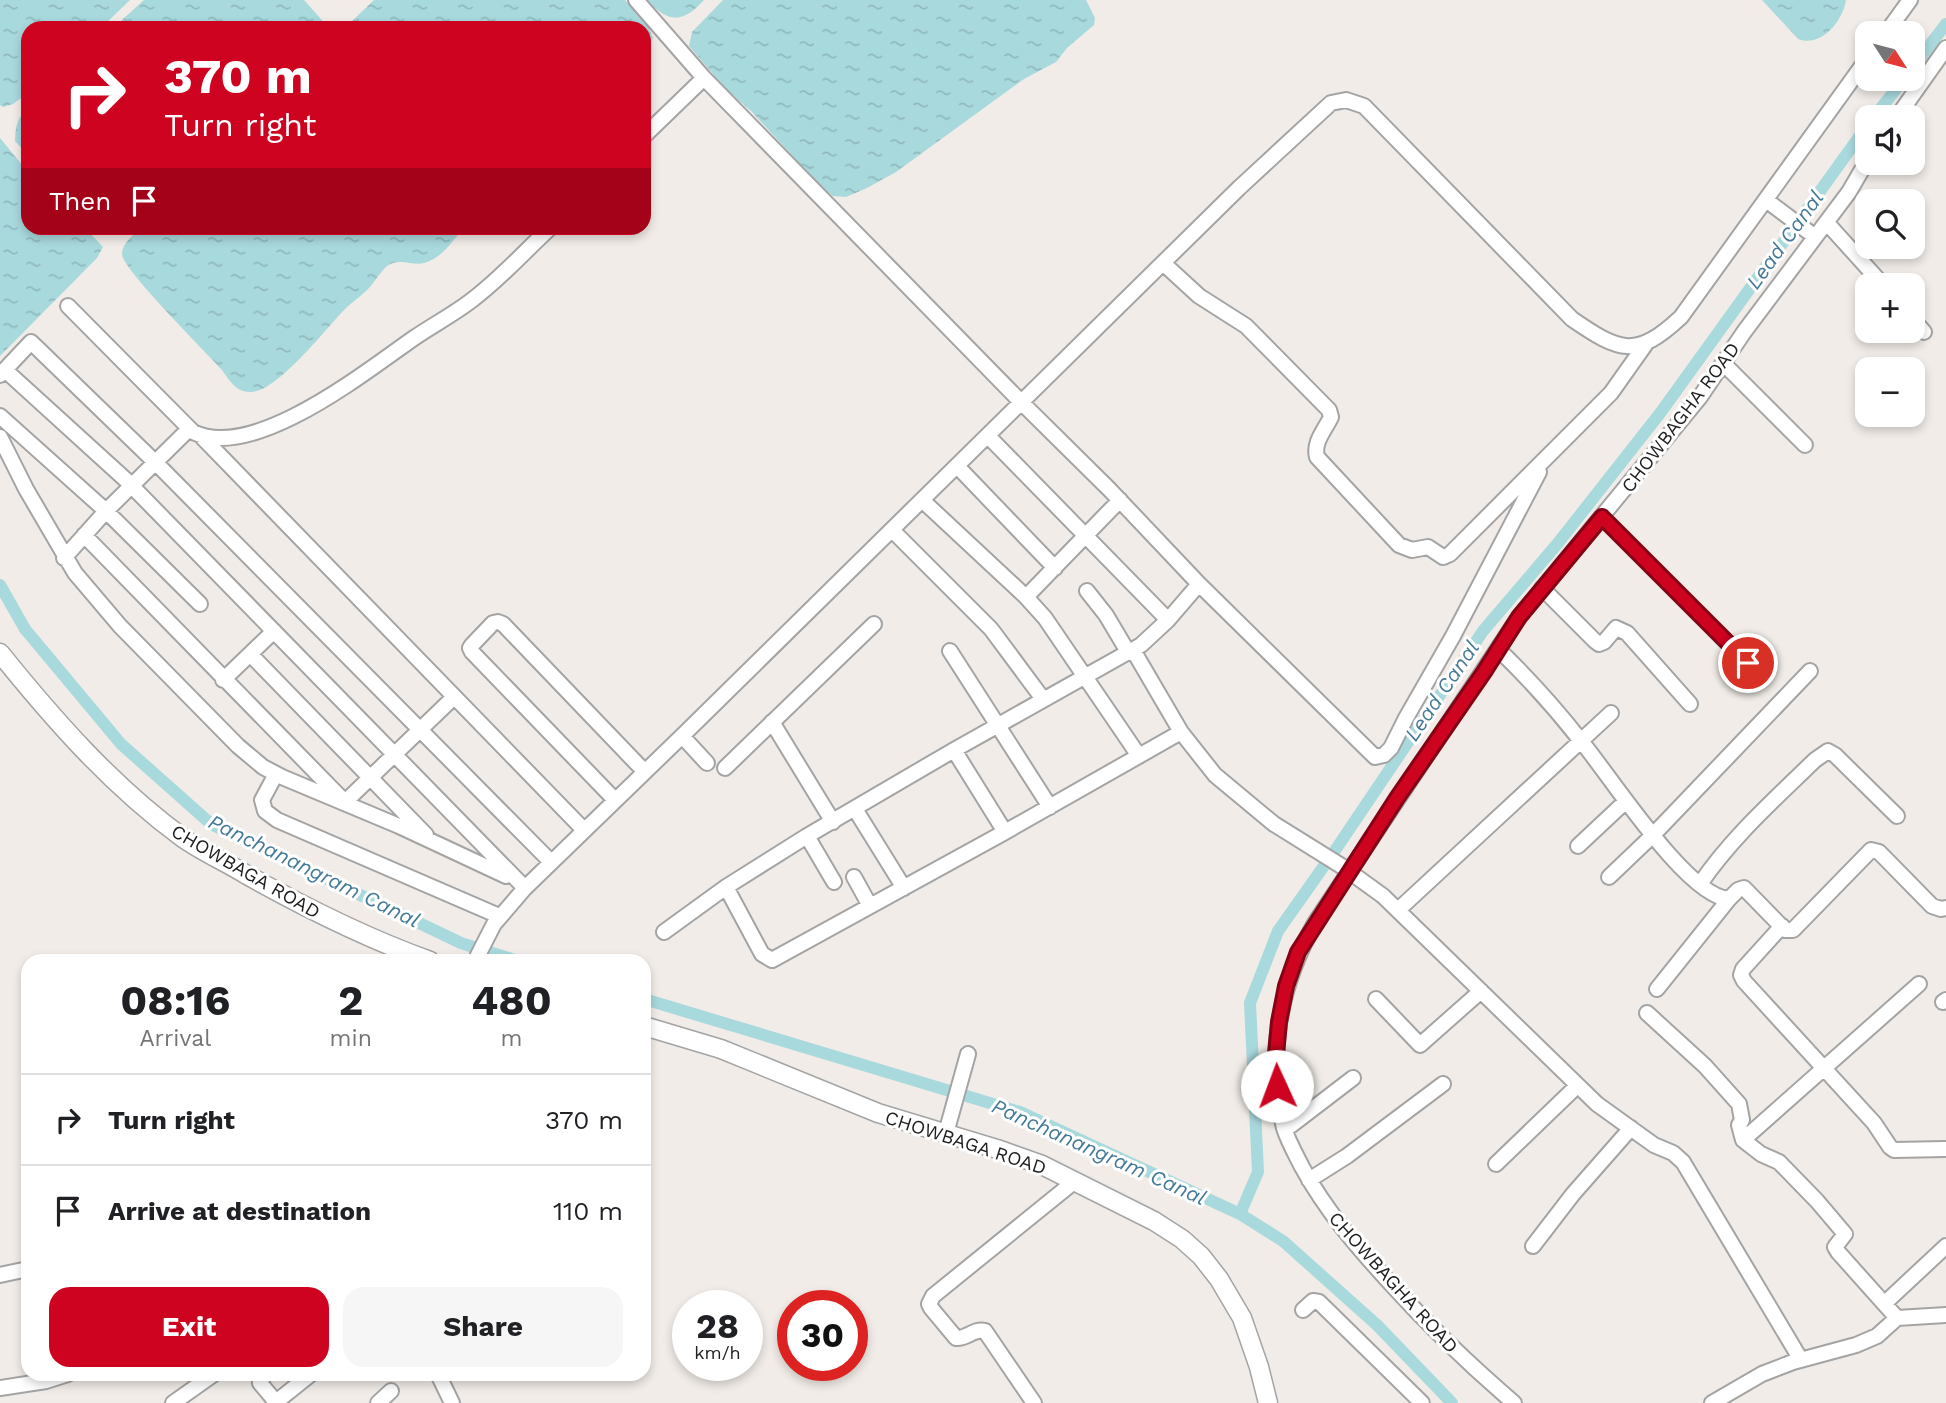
<!DOCTYPE html>
<html lang="en">
<head>
<meta charset="utf-8">
<style>
	:root { --surface:#fff; --page:#f6f6f6; --text:#202124; --muted:#757577; --line:#e0e0e0; --accent:#cd0320 }
	body { margin:0; font-family:"Work Sans",sans-serif; background:var(--page); color:var(--text); height:100vh; display:flex; flex-direction:column; font-size:26px; white-space:nowrap }
	* { box-sizing:border-box; margin:0 }
	p { font-size:23px; color:var(--muted) }
	.icon { flex:none; width:38px; height:38px; fill:none; stroke:currentColor; stroke-width:2; stroke-linecap:round; stroke-linejoin:round }
	.map { position:relative; flex:1; overflow:hidden }
	.drawer { position:absolute; left:21px; top:954px; width:630px; height:427px; display:flex; flex-direction:column; background:var(--surface); border-radius:21px; box-shadow:0 4px 10px #0003 }
	.drawer>* { flex:none }
	.banner { position:absolute; left:21px; top:21px; width:630px; height:214px; border-radius:21px; box-shadow:0 4px 10px #0003; background:#cd0320; color:#fff; overflow:hidden }
	.needle { width:46px; rotate:126deg }
	.fabs { position:absolute; left:1855px; top:21px; display:grid; gap:14px }
	.fabs a { display:grid; place-items:center; width:70px; height:70px; border-radius:14px; background:var(--surface); box-shadow:0 4px 10px #0003; font-size:35px }
	.speed { position:absolute; left:672px; top:1290px; display:flex; gap:14px; font-size:35px; font-weight:700; text-align:center }
	.speed>* { display:grid; place-content:center; width:91px; height:91px; border-radius:50%; background:var(--surface); box-shadow:0 4px 10px #0003; line-height:1 }
	.speed small { font-size:18px; font-weight:400 }
	.speed .limit { border:10px solid #d22; background:#fff; color:#111 }
	.pin { position:absolute; display:grid; place-items:center; width:60px; height:60px; color:#fff; margin:-30px; border:4px solid #fff; border-radius:50%; box-shadow:0 2px 7px #0007 }
	.me { position:absolute; width:77px; margin:-38px; rotate:358deg; stroke-linejoin:round; filter:drop-shadow(0 0 5px #0008) }
	.turn { display:flex; align-items:center; gap:24px; height:147px; padding:0 28px; font-size:32px }
	.turn .icon { width:91px; height:91px; stroke-width:2.5 }
	.turn b { display:block; font-size:49px; line-height:60px }
	.then { display:flex; align-items:center; height:66px; padding:0 28px; background:#0003; gap:14px; font-size:26px }
	.eta { display:flex; justify-content:space-evenly; align-items:center; height:119px; text-align:center }
	.eta b { font-size:42px; font-weight:700; line-height:49px }
	.button { display:flex; gap:14px; margin-top:auto; padding:14px 28px }
	.button a { flex:1; height:80px; border-radius:21px; background:var(--accent); color:#fff; font-size:28px; font-weight:700; line-height:80px; text-align:center }
	.button a+a { background:var(--page); color:var(--text) }
	ul { padding:0; list-style:none }
	li { display:flex; align-items:center; gap:21px; height:91px; padding:0 28px; border-top:2px solid var(--line) }
	li div { flex:1 }
	li b { display:block; font-size:26px }
	li em { font-style:normal }
	.map>svg:first-child { display:block }
	.water { fill:url(#water-ripples) }
	.lines { fill:none; stroke-linecap:round; stroke-linejoin:round }
	.canal { stroke:#a8d9dd; stroke-width:12 }
	.minor-casing { stroke:#a4a4a4; stroke-width:18 }
	.tertiary-casing { stroke:#a4a4a4; stroke-width:21 }
	.minor { stroke:#fff; stroke-width:14 }
	.tertiary { stroke:#fff; stroke-width:18 }
	.route-casing { stroke:#850215; stroke-width:18 }
	.route { stroke:#cd0320; stroke-width:12 }
	.labels { text-anchor:middle; stroke-width:6; stroke-linejoin:round; paint-order:stroke }
	.street-label { font-size:19px; fill:#202020; stroke:#fff }
	.water-label { font-size:21px; font-style:italic; fill:#447a97; stroke:#fff }
</style>
</head>
<body>
<div class="map">
<svg width="1946" height="1403" viewBox="0 0 1946 1403">
	<defs>
		<pattern id="water-ripples" width="26" height="14" patternUnits="userSpaceOnUse" patternTransform="scale(1.75)"><rect width="26" height="14" fill="#a8d9dd"/><path d="M2 4q2-2 4 0t4 0M15 11q2-2 4 0t4 0" fill="none" stroke="#90babd"/></pattern>
	</defs>
	<rect width="100%" height="100%" fill="#f1ece7"/>
	<path class="water" d="M 0,0 L 130,0 L 101,28 L 28,28 L 28,93 L 13,104 L 3,107 L 0,105 Z
		M 144,0 L 304,0 L 329,28 L 113,28 Z
		M 374,0 L 625,0 L 647,24 L 653,38 L 644,51 L 644,28 L 350,28 L 350,23 Z
		M 647,0 L 704,0 C 683,23 669,24 647,0 Z
		M 723,0 L 1086,0 L 1095,18 L 1094,25 L 1067,48 L 1056,62 L 1024,79 L 896,172 L 867,188 L 846,197 L 833,196 L 821,187 L 752,112 L 725,88 L 689,46 L 692,32 Z
		M 1762,0 L 1846,0 C 1843,21 1821,48 1798,39 Z
		M 28,109 L 28,155 L 15,141 C 16,127 16,118 28,109 Z
		M 0,138 L 28,172 L 28,228 L 85,228 L 103,247 L 97,258 L 0,356 Z
		M 140,228 L 463,228 C 454,240 441,259 424,263 C 412,266 399,257 387,266 C 379,273 374,284 366,291 C 360,297 352,302 346,308 C 327,327 277,393 250,392 C 236,392 229,380 222,370 C 206,352 122,269 122,254 C 122,243 134,235 140,228 Z"/>
	<g class="lines">
		<path class="canal" d="M 1913,67 L 1946,24
			M 1874,117 L 1904,79
			M 0,585 L 25,629 L 121,744 L 211,824 L 461,943 L 518,961
			M 644,999 L 1020,1112 L 1240,1214 L 1283,1241 L 1377,1325 L 1452,1403
			M 1240,1214 L 1258,1172 L 1250,1003 L 1278,931 L 1336,849 L 1483,631 L 1558,543 L 1661,412 L 1867,126"/>
		<g class="minor-casing">
			<path id="minor" d="M 636,0 L 704,78 L 1022,403 L 1109,489 L 1199,584 L 1168,620 L 1141,645 L 954,750 L 807,836 L 726,887 L 664,932
				M 1886,33 L 1910,0
				M 1897,117 L 1946,48
				M 644,136 L 704,78
				M 1766,200 L 1814,236
				M 1827,223 L 1883,285
				M 1163,263 L 1199,296 L 1246,326 L 1329,410 L 1331,417 C 1325,430 1313,442 1317,457 L 1399,545 L 1412,550 L 1428,547 L 1443,557 L 1450,554 L 1611,393 L 1645,345
				M 68,306 L 193,432 C 253,462 365,372 414,338 C 433,325 454,314 472,300 C 500,279 524,252 550,228
				M 1913,319 L 1924,332
				M 1723,363 L 1805,445
				M 5,370 L 126,480 L 525,888
				M 0,375 L 31,342 L 156,463 L 551,862
				M 0,416 L 106,511 L 200,604
				M 988,436 L 1168,620
				M 0,437 L 26,489 L 75,573 L 120,626 L 238,746 L 263,767 L 282,777 L 399,826 L 506,876
				M 203,438 L 584,830
				M 957,466 L 1055,568
				M 922,500 L 1026,597 L 1045,618 L 1139,756
				M 1602,517 L 1748,663
				M 892,530 L 991,629 L 1043,699
				M 84,535 L 341,798
				M 64,558 L 106,511 L 189,429
				M 1199,584 L 1375,757 L 1384,755 L 1391,748 L 1406,718 L 1453,636 L 1539,472
				M 1542,588 L 1595,641 L 1599,644 L 1604,642 L 1616,628 L 1627,633 L 1690,704
				M 1087,591 L 1106,615 L 1128,652
				M 1026,597 L 1120,500
				M 1133,650 L 1181,732 L 1215,775 L 1274,824 L 1343,867 L 1383,896 L 1597,1104 L 1654,1145 L 1673,1153 L 1683,1162 L 1801,1360
				M 1499,650 C 1528,678 1556,709 1581,741 C 1609,774 1687,897 1729,899 L 1738,890 L 1744,888 L 1785,930 L 1793,930 L 1871,850 L 1879,852 L 1932,906 L 1941,909 L 1946,908
				M 950,651 L 1050,807
				M 250,654 L 426,835
				M 223,680 L 274,631
				M 772,722 L 833,822
				M 682,736 L 707,763
				M 954,750 L 1005,832
				M 725,768 L 874,624
				M 276,774 L 262,800 L 265,811 L 277,820 L 499,916
				M 615,800 L 472,652 L 470,648 L 472,645 L 493,623 L 498,622 L 503,624 L 645,772
				M 345,802 L 454,697
				M 855,809 L 904,888
				M 807,836 L 834,882
				M 1578,846 L 1626,801
				M 854,877 L 870,906
				M 1609,877 L 1653,835 L 1810,671
				M 1700,884 C 1732,837 1775,799 1815,760 L 1828,751 L 1835,755 L 1897,816
				M 726,887 L 762,954 L 772,960 L 1005,832 L 1181,732
				M 1398,910 L 1611,713
				M 1782,926 L 1743,969 L 1741,975 L 1744,981 L 1874,1123 L 1890,1147 L 1894,1150 L 1946,1149
				M 475,961 L 494,924 L 525,888 L 682,736 L 1239,188 L 1331,103 L 1346,100 L 1364,106 L 1572,319 C 1620,352 1636,359 1681,317 L 1867,59
				M 1657,989 L 1729,899
				M 1376,999 L 1420,1045 L 1481,991
				M 1943,1002 L 1946,1000
				M 1647,1013 L 1705,1066 L 1739,1104 L 1742,1120 L 1739,1125 L 1743,1140 L 1761,1154 L 1779,1162 L 1817,1201 L 1845,1234 L 1835,1247 L 1838,1252 L 1897,1318
				M 1285,1130 L 1353,1078
				M 946,1133 L 968,1054
				M 1743,1140 L 1919,984
				M 1496,1164 L 1577,1086
				M 1309,1180 L 1347,1156 L 1443,1084
				M 1533,1246 L 1573,1194 L 1631,1128
				M 0,1275 L 28,1269
				M 1885,1303 L 1946,1246
				M 1303,1310 L 1313,1301 L 1319,1302 L 1422,1403
				M 265,1374 L 260,1383 L 276,1402 L 274,1403
				M 438,1374 L 452,1403
				M 0,1388 L 46,1381 L 68,1374
				M 276,1402 L 311,1374
				M 173,1403 L 214,1374
				M 378,1403 L 391,1391
				M 1034,1403 L 985,1331 C 974,1328 967,1339 956,1338 L 931,1308 L 929,1304 L 933,1296 L 1075,1181
				M 1514,1403 C 1471,1366 1430,1327 1392,1285 C 1358,1248 1326,1211 1302,1167 C 1296,1155 1288,1141 1284,1128 C 1266,1057 1279,986 1315,923 L 1519,617 L 1700,397 L 1744,332 L 1849,192 L 1867,161
				M 1712,1403 L 1762,1374 L 1793,1362 L 1856,1345 L 1877,1336 L 1897,1318 L 1946,1315"/>
		</g>
		<g class="tertiary-casing">
			<path id="tertiary" d="M 0,653 C 54,720 112,786 183,838 C 203,852 226,862 247,875 C 306,908 366,938 430,961
				M 644,1026 L 721,1049 L 878,1113 L 997,1149 L 1042,1165 L 1154,1221 L 1182,1239 L 1201,1256 L 1219,1279 L 1242,1318 L 1259,1367 L 1268,1403"/>
		</g>
		<use href="#minor" class="minor"/>
		<use href="#tertiary" class="tertiary"/>
	</g>
	<g class="lines">
		<g class="route-casing">
			<path id="route" d="M 1277,1086 L 1276,1054 L 1279,1022 L 1286,986 L 1298,952 L 1397,798 L 1484,672 L 1519,617 L 1602,517 L 1748,663"/>
		</g>
		<use href="#route" class="route"/>
	</g>
	<g class="labels">
		<g class="street-label">
			<text transform="translate(1680 417) rotate(-53)" y="7">CHOWBAGHA ROAD</text>
			<text transform="translate(246 871) rotate(30)" y="7">CHOWBAGA ROAD</text>
			<text transform="translate(966 1142) rotate(18)" y="7">CHOWBAGA ROAD</text>
			<text transform="translate(1394 1282) rotate(48)" y="7">CHOWBAGHA ROAD</text>
		</g>
		<g class="water-label">
			<text transform="translate(1785 240) rotate(-54)" y="7">Lead Canal</text>
			<text transform="translate(1442 691) rotate(-56)" y="7">Lead Canal</text>
			<text transform="translate(314 871) rotate(26)" y="7">Panchanangram Canal</text>
			<text transform="translate(1099 1152) rotate(24)" y="7">Panchanangram Canal</text>
		</g>
	</g>
</svg>
<div class="fabs">
<a><svg class="needle" viewBox="-14 -14 28 28"><path d="M0-13l5 13h-10z" fill="#e53935"/><path d="M0 13l5-13h-10z" fill="#757577"/></svg></a>
<a><svg class="icon" aria-label="sound" viewBox="0 0 24 24"><path d="M4 9h4l5-4v14l-5-4H4zM17 9q2 3 0 6"/></svg></a>
<a><svg class="icon" aria-label="search" viewBox="0 0 24 24"><circle cx="10" cy="10" r="6"/><path d="M15 15l6 6"/></svg></a>
<a>+</a>
<a>−</a>
</div>
<div class="speed"><div>28<small>km/h</small></div><div class="limit">30</div></div>
<div class="pin" style="left:1748px;top:663px;background:#d93025"><svg class="icon" aria-label="arrive" viewBox="0 0 24 24"><path d="M6 21V4h12l-3 4 3 4H6"/></svg></div>
<svg class="me" style="left:1277px;top:1086px" viewBox="-20 -20 40 40"><circle r="19" fill="#fff"/><path d="M0-13L10 11 0 6-10 11z" fill="#cd0320"/></svg>
<div class="banner">
<div class="turn"><svg class="icon" aria-label="right" viewBox="0 0 24 24"><path d="M7 20v-9h11M14 6l5 5-5 5"/></svg><div><b>370 m</b>Turn right</div></div>
<div class="then">Then<svg class="icon" aria-label="arrive" viewBox="0 0 24 24"><path d="M6 21V4h12l-3 4 3 4H6"/></svg></div>
</div>
<section class="drawer">
<div class="eta">
<div><b>08:16</b><p>Arrival</p></div>
<div><b>2</b><p>min</p></div>
<div><b>480</b><p>m</p></div>
</div>
<ul>
<li><svg class="icon" aria-label="right" viewBox="0 0 24 24"><path d="M7 20v-9h11M14 6l5 5-5 5"/></svg><div><b>Turn right</b></div><em>370 m</em></li>
<li><svg class="icon" aria-label="arrive" viewBox="0 0 24 24"><path d="M6 21V4h12l-3 4 3 4H6"/></svg><div><b>Arrive at destination</b></div><em>110 m</em></li>
</ul>
<div class="button"><a>Exit</a><a>Share</a></div>
</section>
</div>
</body>
</html>
